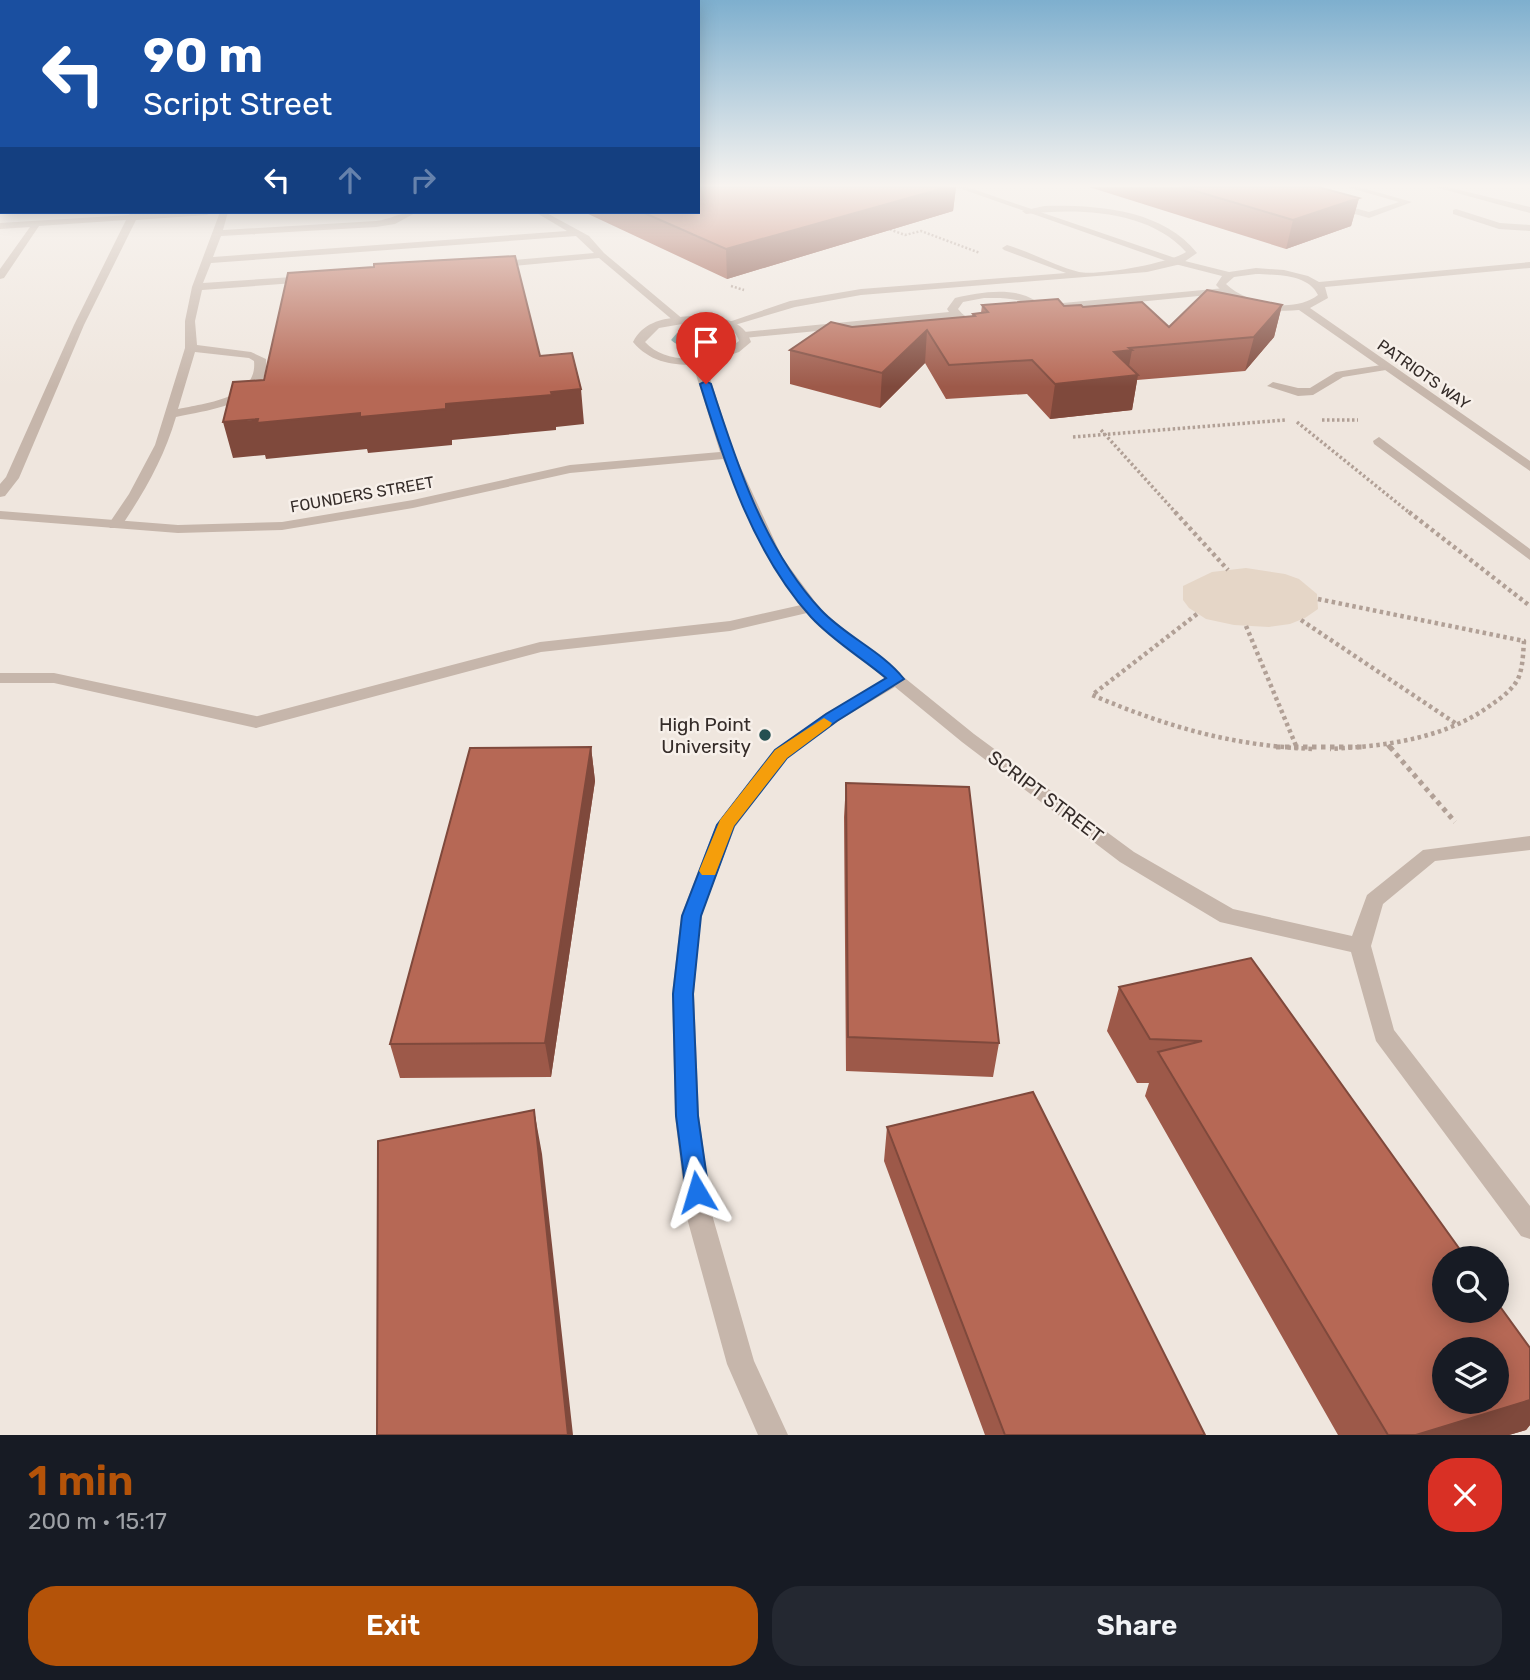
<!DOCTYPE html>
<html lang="en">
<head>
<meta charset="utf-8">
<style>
	:root { --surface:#171b24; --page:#242831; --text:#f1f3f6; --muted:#9ea1a6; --accent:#b45309 }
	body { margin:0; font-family:Rubik,sans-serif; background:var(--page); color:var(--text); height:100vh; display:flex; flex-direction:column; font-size:26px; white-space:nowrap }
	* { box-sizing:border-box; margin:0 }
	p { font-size:23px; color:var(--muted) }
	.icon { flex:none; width:38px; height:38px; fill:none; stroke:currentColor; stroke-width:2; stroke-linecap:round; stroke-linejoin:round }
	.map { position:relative; height:1435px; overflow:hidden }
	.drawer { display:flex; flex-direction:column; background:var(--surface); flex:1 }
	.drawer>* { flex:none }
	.top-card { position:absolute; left:0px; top:0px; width:700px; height:214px; box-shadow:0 4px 18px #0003; background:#1a4fa0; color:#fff; overflow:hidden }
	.fabs { position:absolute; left:1432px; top:1246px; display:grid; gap:14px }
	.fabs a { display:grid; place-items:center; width:77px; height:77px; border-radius:50%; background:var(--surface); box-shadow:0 4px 18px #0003; font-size:35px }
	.pin { position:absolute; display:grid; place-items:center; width:60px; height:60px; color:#fff; margin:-72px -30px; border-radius:50% 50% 50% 0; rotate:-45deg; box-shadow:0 0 7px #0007 }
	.pin .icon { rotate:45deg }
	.me { position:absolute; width:77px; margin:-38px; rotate:353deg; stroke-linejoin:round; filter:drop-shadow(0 0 5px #0008) }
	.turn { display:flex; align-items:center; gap:24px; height:147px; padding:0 28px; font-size:32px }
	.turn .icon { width:91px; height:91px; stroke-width:2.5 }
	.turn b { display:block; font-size:49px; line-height:60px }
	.lanes { display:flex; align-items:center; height:66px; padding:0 28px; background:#0003; justify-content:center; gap:35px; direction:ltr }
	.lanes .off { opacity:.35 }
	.round { display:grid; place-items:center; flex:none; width:74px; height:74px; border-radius:28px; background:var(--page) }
	.head { display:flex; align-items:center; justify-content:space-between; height:119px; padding:0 28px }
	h1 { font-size:42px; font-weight:600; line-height:52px; color:var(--accent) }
	.button { display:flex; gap:14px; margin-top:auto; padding:14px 28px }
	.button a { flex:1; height:80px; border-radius:28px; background:var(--accent); color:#fff; font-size:28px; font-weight:600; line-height:80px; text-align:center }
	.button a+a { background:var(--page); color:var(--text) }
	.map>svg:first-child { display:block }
	.plaza { fill:#e5d6c7 }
	.water { fill:#80a8a8 }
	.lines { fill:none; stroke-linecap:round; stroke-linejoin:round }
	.path-far3 { stroke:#b1a096; stroke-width:2.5; stroke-dasharray:2 2; stroke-linecap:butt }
	.path-far2 { stroke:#b1a096; stroke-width:3.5; stroke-dasharray:2.5 2.5; stroke-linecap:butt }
	.path-far1 { stroke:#b1a096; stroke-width:4.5; stroke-dasharray:3.5 3.5; stroke-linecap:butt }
	.path { stroke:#b1a096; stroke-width:5; stroke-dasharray:4.5 4.5; stroke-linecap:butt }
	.service { fill:#c6b6ab; fill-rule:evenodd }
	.pedestrian { fill:#c6b6ab; fill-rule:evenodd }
	.minor { fill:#c6b6ab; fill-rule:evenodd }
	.wall { fill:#9d5949 }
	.shaded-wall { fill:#7f493c }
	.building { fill:#b66855; stroke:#7f493c; stroke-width:2; fill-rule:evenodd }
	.route { fill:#1a73e8; stroke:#114b97; stroke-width:2 }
	.slow { fill:#f59e0b }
	.poi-dot { fill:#245051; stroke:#f7f0ea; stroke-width:2.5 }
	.labels { text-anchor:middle; stroke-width:5; stroke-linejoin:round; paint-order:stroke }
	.far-street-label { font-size:16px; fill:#352c29; stroke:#f7f0ea }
	.poi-label { font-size:19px; fill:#352c29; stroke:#f7f0ea; text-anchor:end }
	.street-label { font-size:19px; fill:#352c29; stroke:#f7f0ea }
</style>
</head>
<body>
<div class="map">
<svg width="1530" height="1435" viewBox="0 0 1530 1435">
	<rect width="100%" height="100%" fill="#efe6de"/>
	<path class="plaza" d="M 1246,568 L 1285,574 L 1299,579 L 1317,594 L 1318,609 L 1305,618 L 1290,624 L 1269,627 L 1234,625 L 1206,619 L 1189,608 L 1183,600 L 1183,586 L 1212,572 Z"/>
	<path class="water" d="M 689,330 L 707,332 L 713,337 L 713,340 C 701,349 682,350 671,340 L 677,333 Z"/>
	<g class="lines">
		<path class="path-far3" d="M 886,228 L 905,235 L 921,231 L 980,253
			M 731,286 L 744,290"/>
		<path class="path-far2" d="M 1322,420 L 1358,420
			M 1297,422 L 1411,514
			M 1101,430 L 1177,514
			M 1073,437 L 1285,420"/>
		<path class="path-far1" d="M 1175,512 L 1228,570
			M 1409,512 L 1530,606
			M 1318,599 L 1524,641 C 1523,654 1523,667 1518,679 C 1512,690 1501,698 1491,705 C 1444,739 1386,746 1330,749
			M 1197,614 L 1092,695 C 1168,727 1232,746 1315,749
			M 1301,620 L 1458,725
			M 1246,626 L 1297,748
			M 1388,745 L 1391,749"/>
		<path class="path" d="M 1276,747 L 1365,747
			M 1390,747 L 1455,822"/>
		<path class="service" d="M 1347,187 L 1359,187 L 1412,202 L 1369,218 L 1330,207 L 1329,205 L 1333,202 L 1369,212 L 1399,202 Z
			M 1044,206 C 1096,205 1162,209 1197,253 L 1181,264 L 1147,272 L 861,295 L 795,307 L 728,327 L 723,324 L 790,301 L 861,289 L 1066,273 L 1004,250 L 1002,248 L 1007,245 C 1031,252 1055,266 1079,272 C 1098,276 1170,263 1186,252 C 1149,210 1078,208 1026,214 L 1022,211 Z
			M 1456,209 L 1500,223 L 1530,225 L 1530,231 L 1499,229 L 1453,214 L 1453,210 Z
			M 131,212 L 139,212 L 139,214 L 211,212 L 207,215 L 136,220 L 84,325 L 19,478 L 5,496 L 0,497 L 0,484 L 6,477 L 74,325 L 126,220 L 39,226 L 4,278 L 0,279 L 0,269 L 30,227 L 0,229 L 0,223 L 129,215 Z
			M 220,212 L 228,212 L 223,230 L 376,221 C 391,219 403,211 417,212 L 395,224 L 376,227 L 221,236 L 213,257 L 567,231 L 535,212 L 545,212 L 589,236 L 604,253 L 684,320 L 675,322 L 599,258 L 492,268 L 487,265 L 492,262 L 594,253 L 576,236 L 211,263 L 203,283 L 308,276 L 313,279 L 308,282 L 202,290 L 195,321 L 197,345 L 251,352 L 266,359 C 270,404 209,410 176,417 C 164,458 144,493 120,528 L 110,528 L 108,525 L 129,494 L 155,445 L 185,348 L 185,321 L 192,287 ZM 195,352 L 249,358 L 254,361 C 258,398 206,403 178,409 Z
			M 1388,364 L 1394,367 L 1392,369 L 1343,377 L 1313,395 L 1298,396 L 1267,386 L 1273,382 L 1298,388 L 1310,388 L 1336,372 Z
			M 1379,437 L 1530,549 L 1530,560 L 1374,444 L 1373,441 Z
			M 0,673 L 54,673 L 256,716 L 265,722 L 256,728 L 54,683 L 0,683 Z"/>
		<path class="pedestrian" d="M 1225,288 L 1230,291 L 1229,293 L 1046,311 L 1048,316 C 1026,340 978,337 954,318 L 744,338 L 738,335 L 744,332 L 949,312 L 947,309 L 955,298 C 981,292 1019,285 1041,305 ZM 984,298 C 1002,298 1028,296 1037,315 C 1016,331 975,331 958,309 L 963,302 Z"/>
		<path class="minor" d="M 956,187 L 967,187 L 1181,260 L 1229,272 L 1256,268 L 1284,270 L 1308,276 L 1319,282 L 1530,262 L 1530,268 L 1325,287 L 1328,298 L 1310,308 L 1530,461 L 1530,471 L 1299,310 C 1270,313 1235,307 1216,285 L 1222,276 L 1175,264 ZM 1256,274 C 1276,275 1308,274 1318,295 C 1294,314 1247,304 1226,284 L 1234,277 Z
			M 1435,187 L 1447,187 L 1530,207 L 1530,213 Z
			M 2,198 L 2,204 L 0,205 L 0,199 Z
			M 680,317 C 704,315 742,314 751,342 L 739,352 L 705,363 L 735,455 L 782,557 L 822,611 L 974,734 L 1134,852 L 1233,909 L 1352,936 L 1367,895 L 1423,850 L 1530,836 L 1530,850 L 1435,861 L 1383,904 L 1371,946 L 1394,1030 L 1530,1206 L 1530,1239 L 1521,1236 L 1376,1041 L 1351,952 L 1220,922 L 1120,862 L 962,742 L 895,687 L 838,721 L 787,758 L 735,827 L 701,916 L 694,994 L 699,1116 L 713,1218 L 754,1361 L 788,1435 L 758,1435 L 727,1364 L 687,1218 L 675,1116 L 672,994 L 681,916 L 716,825 L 775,750 L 826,713 L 885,679 L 807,613 L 730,631 L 541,652 L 256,728 L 247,722 L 250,718 L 540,642 L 730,621 L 801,605 L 768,558 L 723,459 L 570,473 L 413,508 L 282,530 L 178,533 L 0,519 L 0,511 L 178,525 L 282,522 L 413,500 L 570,465 L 720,452 L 693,365 C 670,365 649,361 633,342 C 643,323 660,319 680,317 ZM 688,323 C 705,322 734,321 739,341 C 714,361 668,367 645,342 L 659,328 Z"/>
	</g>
	<path class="wall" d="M 698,187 L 956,187 L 953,211 L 727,279 L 584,212 L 698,212 Z
		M 1089,187 L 1318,187 L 1359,198 L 1351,226 L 1286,249 Z
		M 982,305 L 1083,307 L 1169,327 L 1282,305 L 1274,337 L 1245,371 L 1137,380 L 1132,410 L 1050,419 L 1027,394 L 946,399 L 925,363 L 880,408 L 790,384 L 790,350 L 852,327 L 972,316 L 973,314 L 981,313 Z
		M 591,747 L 595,781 L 551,1077 L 400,1078 L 390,1044 Z
		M 846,783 L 999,1043 L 993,1077 L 846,1071 L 844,817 Z
		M 1251,958 L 1530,1348 L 1530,1425 L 1526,1430 L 1509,1435 L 1338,1435 L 1145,1096 L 1149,1083 L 1137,1083 L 1107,1031 L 1119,987 Z
		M 887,1127 L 1205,1435 L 985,1435 L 884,1161 Z"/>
	<path class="shaded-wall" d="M 948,187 L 956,187 L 953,211 L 727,279 L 726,249 Z
		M 1359,198 L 1351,226 L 1286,249 L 1293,220 Z
		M 1282,305 L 1274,337 L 1245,371 L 1254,337 Z
		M 927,330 L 925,363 L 880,408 L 882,373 Z
		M 1132,350 L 1127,377 L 1138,375 L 1132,410 L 1050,419 L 1055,384 L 1114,352 Z
		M 581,389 L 584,424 L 556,427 L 556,430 L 452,440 L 452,445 L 368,453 L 367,449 L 266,459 L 265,455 L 233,458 L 223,422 L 360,413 Z
		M 591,747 L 595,781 L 551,1077 L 545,1043 Z
		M 534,1110 L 542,1154 L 573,1435 L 568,1435 Z
		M 1530,1400 L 1530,1425 L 1526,1430 L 1509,1435 L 1416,1435 Z"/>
	<path class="building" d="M 698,187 L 948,187 L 726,249 L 642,212 L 698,212 Z
		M 1182,187 L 1318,187 L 1359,198 L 1293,220 Z
		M 515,256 L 540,356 L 572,353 L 581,389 L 551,392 L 552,395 L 446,404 L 446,409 L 360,417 L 360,413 L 257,423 L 258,419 L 223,422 L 233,382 L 264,380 L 288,273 L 374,267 L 374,264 Z
		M 1207,290 L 1282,305 L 1254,337 L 1129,348 L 1132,350 L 1114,352 L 1138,375 L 1055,384 L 1032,360 L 949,365 L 927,330 L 882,373 L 790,350 L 831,322 L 852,327 L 975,316 L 973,314 L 988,312 L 982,305 L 1058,299 L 1064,306 L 1081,305 L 1083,307 L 1142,302 L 1169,327 Z
		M 591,747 L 545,1043 L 390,1044 L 470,748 Z
		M 846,783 L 969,787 L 999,1043 L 848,1037 Z
		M 1251,958 L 1466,1258 L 1444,1258 L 1444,1311 L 1496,1311 L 1496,1301 L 1530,1348 L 1530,1400 L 1416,1435 L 1388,1435 L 1158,1052 L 1202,1041 L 1150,1039 L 1119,987 ZM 1444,1349 L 1496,1349 L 1496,1402 L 1444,1402 Z
		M 1033,1092 L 1205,1435 L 1005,1435 L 887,1127 Z
		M 534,1110 L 568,1435 L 377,1435 L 378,1141 Z"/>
	<linearGradient id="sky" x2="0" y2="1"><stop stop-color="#7eafce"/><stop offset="0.48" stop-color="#f8f4f0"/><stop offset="1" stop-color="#f8f4f0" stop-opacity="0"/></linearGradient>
	<rect width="1530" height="387" fill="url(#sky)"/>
	<path class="route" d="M 706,381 L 711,384 C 736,462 764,549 821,610 C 845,636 882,651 904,679 L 837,721 L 787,758 L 734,826 L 701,916 L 693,994 L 698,1116 L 709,1192 L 705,1200 L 697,1203 L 689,1200 L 686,1192 L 676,1116 L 673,994 L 682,916 L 717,825 L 775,750 L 826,714 L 886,678 C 862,658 832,640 811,617 C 753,553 725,465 700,384 Z"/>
	<path class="slow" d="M 824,718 L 832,723 L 830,726 L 787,758 L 734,826 L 715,875 L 702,875 L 699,871 L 720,820 L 775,750 Z"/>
	<circle class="poi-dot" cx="765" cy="735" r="7"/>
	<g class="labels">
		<g class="far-street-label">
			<text transform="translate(1424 374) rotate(35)" y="6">PATRIOTS WAY</text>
			<text transform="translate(362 494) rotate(-10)" y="6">FOUNDERS STREET</text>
		</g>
		<g class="poi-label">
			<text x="751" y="731">High Point<tspan x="751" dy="22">University</tspan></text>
		</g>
		<g class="street-label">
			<text transform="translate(1046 796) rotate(37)" y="7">SCRIPT STREET</text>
		</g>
	</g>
</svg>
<div class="fabs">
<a><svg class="icon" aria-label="search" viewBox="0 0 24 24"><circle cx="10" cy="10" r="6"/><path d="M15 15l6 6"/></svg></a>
<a><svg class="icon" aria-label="layers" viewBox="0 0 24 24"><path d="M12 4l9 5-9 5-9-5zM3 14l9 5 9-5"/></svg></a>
</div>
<div class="pin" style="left:706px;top:384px;background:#d93025"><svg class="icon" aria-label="arrive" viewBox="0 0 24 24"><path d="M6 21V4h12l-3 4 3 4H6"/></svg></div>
<svg class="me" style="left:697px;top:1192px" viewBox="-20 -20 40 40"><path d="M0-17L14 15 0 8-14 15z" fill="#1a73e8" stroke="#fff" stroke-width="4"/></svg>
<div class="top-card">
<div class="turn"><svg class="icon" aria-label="left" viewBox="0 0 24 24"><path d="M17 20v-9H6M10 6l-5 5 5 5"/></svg><div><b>90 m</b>Script Street</div></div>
<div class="lanes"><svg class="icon" aria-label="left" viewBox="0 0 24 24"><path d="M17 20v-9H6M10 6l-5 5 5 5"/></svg><svg class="icon off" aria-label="ahead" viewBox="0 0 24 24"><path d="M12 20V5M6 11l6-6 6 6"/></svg><svg class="icon off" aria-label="right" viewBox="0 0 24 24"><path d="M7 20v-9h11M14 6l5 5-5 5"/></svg></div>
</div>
</div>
<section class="drawer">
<div class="head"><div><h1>1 min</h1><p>200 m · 15:17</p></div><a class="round" style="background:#d93025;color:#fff"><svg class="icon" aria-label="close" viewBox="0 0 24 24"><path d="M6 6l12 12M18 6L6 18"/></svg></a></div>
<div class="button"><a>Exit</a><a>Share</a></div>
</section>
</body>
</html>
